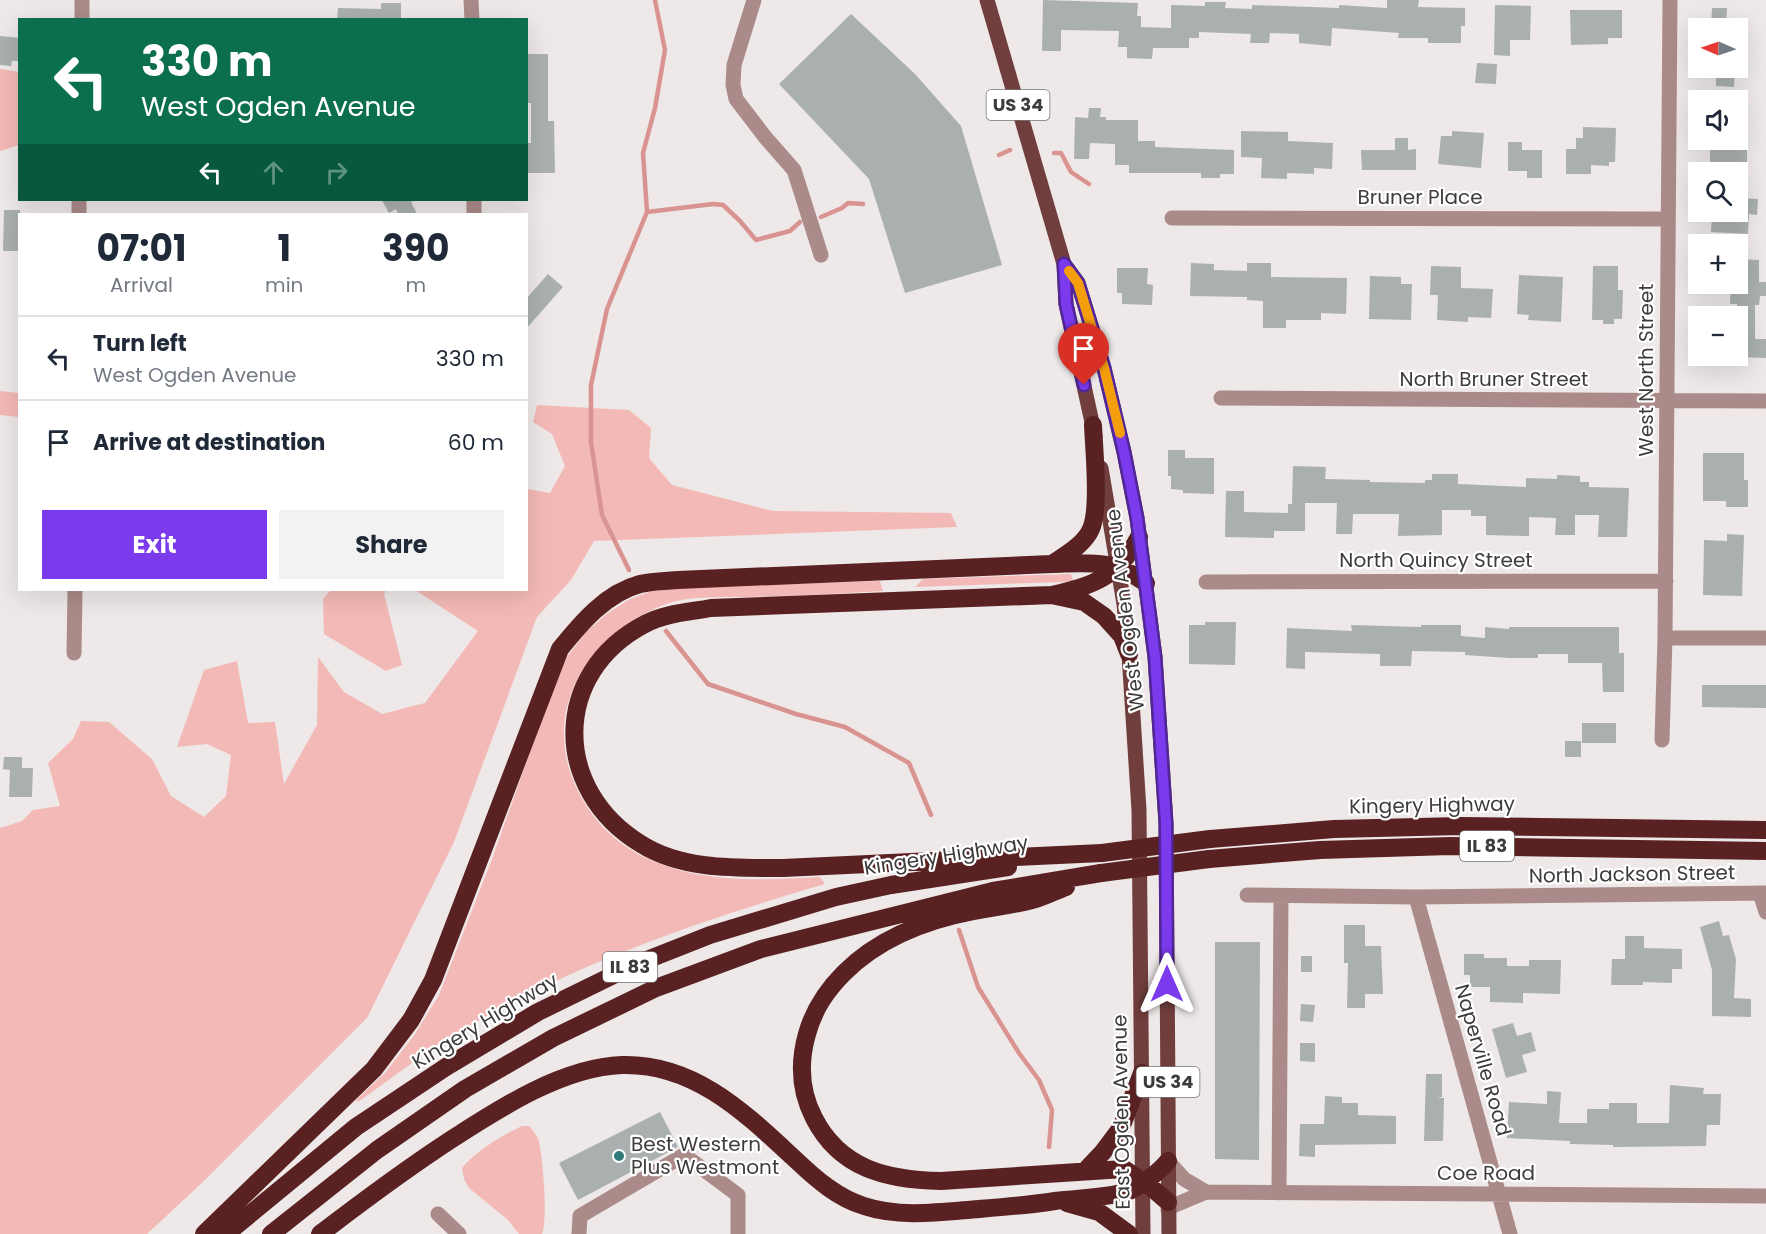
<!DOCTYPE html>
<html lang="en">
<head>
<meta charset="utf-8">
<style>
	:root { --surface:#fff; --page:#f2f2f3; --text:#1f2937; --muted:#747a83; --line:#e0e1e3; --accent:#7c3aed }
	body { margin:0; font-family:Poppins,sans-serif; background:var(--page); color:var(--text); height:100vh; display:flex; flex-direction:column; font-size:22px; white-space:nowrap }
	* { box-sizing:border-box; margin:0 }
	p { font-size:20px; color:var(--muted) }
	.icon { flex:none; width:33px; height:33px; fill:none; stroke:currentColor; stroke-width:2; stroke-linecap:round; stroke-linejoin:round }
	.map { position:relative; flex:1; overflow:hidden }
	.drawer { position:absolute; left:18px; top:213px; width:510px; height:378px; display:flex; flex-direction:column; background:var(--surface); border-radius:0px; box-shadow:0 6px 24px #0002 }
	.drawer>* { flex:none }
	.banner { position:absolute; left:18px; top:18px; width:510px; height:183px; border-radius:0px; box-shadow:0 6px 24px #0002; background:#0b6e4f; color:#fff; overflow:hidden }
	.needle { width:39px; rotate:272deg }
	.buttons { position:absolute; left:1688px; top:18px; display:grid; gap:12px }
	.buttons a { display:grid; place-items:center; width:60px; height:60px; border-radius:0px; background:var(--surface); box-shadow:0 6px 24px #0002; font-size:30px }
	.pin { position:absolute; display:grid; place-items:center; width:51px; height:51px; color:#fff; margin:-62px -26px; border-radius:50% 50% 50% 0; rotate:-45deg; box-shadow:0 0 6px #0007 }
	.pin .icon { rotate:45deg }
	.me { position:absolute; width:66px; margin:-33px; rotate:0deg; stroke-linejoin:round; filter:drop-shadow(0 0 4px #0008) }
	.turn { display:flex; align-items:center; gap:21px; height:126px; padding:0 24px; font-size:27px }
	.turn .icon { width:78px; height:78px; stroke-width:2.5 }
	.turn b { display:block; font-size:42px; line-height:51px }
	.lanes { display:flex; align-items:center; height:57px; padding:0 24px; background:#0003; justify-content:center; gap:30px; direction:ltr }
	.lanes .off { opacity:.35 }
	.eta { display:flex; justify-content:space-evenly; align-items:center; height:102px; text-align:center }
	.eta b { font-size:36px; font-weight:700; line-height:42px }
	.primary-button { display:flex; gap:12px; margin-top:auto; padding:12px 24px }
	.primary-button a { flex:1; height:69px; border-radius:0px; background:var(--accent); color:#fff; font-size:24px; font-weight:700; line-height:69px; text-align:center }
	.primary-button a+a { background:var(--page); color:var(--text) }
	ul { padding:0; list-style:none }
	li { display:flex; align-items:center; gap:18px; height:84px; padding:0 24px; border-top:2px solid var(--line) }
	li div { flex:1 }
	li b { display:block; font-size:22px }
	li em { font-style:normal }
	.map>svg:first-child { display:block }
	.green { fill:#f3b9b6 }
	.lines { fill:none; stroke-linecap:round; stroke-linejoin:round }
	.stream { stroke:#d99491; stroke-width:4.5 }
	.building { fill:#aab0b0 }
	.minor { stroke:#aa8b89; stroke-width:15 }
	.major { stroke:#703e3c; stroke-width:15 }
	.highway { stroke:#592122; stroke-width:18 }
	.highway-bridge { stroke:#592122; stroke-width:18 }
	.route-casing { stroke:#51269a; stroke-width:15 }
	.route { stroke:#7c3aed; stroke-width:10 }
	.slow { stroke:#f59e0b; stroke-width:10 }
	.poi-dot { fill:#327b7b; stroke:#fff; stroke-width:2 }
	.labels { text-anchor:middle; stroke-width:4.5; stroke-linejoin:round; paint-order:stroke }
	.shield { fill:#fff; stroke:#787676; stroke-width:1.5 }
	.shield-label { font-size:18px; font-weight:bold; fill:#3e3b3b }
	.street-label { font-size:20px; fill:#3e3b3b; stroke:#fff }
	.poi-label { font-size:20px; fill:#3e3b3b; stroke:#fff; text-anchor:start }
</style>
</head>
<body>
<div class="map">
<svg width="1766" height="1234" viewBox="0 0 1766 1234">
	<rect width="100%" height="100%" fill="#eee8e8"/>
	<path class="green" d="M 0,69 L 20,72 L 19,145 L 0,151 Z
		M 0,391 L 19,393 L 19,417 L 0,415 Z
		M 537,405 L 629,410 L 651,428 L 649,458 L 672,485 L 773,511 L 951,513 L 957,527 L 594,541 L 571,580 L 537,617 L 454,842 L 367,1018 L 205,1180 L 147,1234 L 0,1234 L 0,828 L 22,821 L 33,810 L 60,806 L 48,763 L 73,739 L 81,721 L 109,722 L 152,759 L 171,796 L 204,817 L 226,796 L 231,755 L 207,744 L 177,747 L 204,670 L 237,661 L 248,723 L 275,722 L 284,784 L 317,725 L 318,657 L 344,692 L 382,714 L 425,703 L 478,631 L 415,590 L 526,590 L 527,489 L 550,493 L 565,466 L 552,434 L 533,422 Z
		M 1071,574 L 1073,581 L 1062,582 L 915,587 L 923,579 Z
		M 880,581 L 883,591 C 837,594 792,596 746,597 C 725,597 689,596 669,603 C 593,630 540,705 575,785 C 590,818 613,842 646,858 C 702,884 760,880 820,877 L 825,884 C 695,922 567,966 451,1037 C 419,1057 389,1080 358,1102 L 356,1100 L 385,1073 L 415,1034 L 439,995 L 492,859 L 549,699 L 567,657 L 587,631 L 608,613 L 630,599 L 652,591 L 694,587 Z
		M 331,590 L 386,590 L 384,594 L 402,665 L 386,671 L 324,634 L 323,599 Z
		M 522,1126 L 529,1126 C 533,1131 538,1136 539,1142 C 543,1160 548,1218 542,1234 L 519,1234 L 508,1220 L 469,1188 L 464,1179 L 462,1168 C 479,1149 499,1137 522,1126 Z"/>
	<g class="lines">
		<path class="stream" d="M 1054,153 L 1061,153 L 1071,172 L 1089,184
			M 999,155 L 1010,150
			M 647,212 L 713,204 L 723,205 L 740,221 L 756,240 L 790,231 L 800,222
			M 821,217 L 842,208 L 848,203 L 863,204
			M 629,570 L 602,515 L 591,442 L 591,385 L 607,309 L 647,212 L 643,153 L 655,108 L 665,50 L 655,0
			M 666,631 L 708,684 L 796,714 L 845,727 L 909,763 L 931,815
			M 959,930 L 978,987 L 1019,1053 L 1039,1080 L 1052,1110 L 1049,1147"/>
	</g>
	<path class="building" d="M 1043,0 L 1138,3 L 1137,16 L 1141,16 L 1141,27 L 1171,28 L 1171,5 L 1205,6 L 1205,2 L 1226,2 L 1225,8 L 1252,9 L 1252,5 L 1339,8 L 1339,5 L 1387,8 L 1387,0 L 1419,0 L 1418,7 L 1465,8 L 1465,26 L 1461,26 L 1461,43 L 1428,43 L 1428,38 L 1398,38 L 1399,33 L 1332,28 L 1331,46 L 1299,43 L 1299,34 L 1270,33 L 1269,43 L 1250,43 L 1251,34 L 1199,32 L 1199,38 L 1189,38 L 1189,48 L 1153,48 L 1152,59 L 1127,58 L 1127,47 L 1118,47 L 1119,31 L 1061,30 L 1061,51 L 1042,51 Z
		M 381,3 L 401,3 L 401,20 L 337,20 L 338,8 L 381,9 Z
		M 1495,5 L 1531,6 L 1530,40 L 1510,40 L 1510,56 L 1494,55 Z
		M 1712,8 L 1727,8 L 1726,28 L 1711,28 Z
		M 1570,10 L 1622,10 L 1622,38 L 1608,38 L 1608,44 L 1571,45 Z
		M 851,14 L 915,74 L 961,126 L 1002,265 L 905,293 L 869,179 L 779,84 Z
		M 0,36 L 20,38 L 20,61 L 12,61 L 11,66 L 0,65 Z
		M 526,54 L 548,54 L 548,121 L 554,121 L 555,173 L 527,173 L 527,143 L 531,143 L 531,103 L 526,103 Z
		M 1477,63 L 1497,64 L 1496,84 L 1475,83 Z
		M 1716,68 L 1735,68 L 1734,87 L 1716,86 Z
		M 1089,108 L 1101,108 L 1100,117 L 1106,117 L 1106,120 L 1138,120 L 1138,141 L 1155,141 L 1155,147 L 1234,150 L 1234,174 L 1220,174 L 1220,178 L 1201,178 L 1201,173 L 1129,173 L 1129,165 L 1115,165 L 1115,144 L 1090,143 L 1089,159 L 1074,159 L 1075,117 L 1088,118 Z
		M 1583,127 L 1616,128 L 1615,162 L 1609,162 L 1609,166 L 1591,165 L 1591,174 L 1566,174 L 1566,149 L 1576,149 L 1576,138 L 1583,138 Z
		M 1241,131 L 1288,132 L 1288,141 L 1333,143 L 1332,169 L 1314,168 L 1314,174 L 1287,173 L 1287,179 L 1261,178 L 1262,158 L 1241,157 Z
		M 1452,131 L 1484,133 L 1481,168 L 1438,164 L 1441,136 L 1452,136 Z
		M 1395,138 L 1408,138 L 1408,150 L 1416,149 L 1416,170 L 1362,170 L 1361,150 L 1395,150 Z
		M 1710,140 L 1747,140 L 1747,172 L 1710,172 Z
		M 1508,142 L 1522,142 L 1522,150 L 1542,150 L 1542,178 L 1527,178 L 1527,171 L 1508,171 Z
		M 1737,198 L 1758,199 L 1757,215 L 1749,214 L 1748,234 L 1711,232 L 1712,214 L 1718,214 L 1718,212 L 1737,212 Z
		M 382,200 L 416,200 L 411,202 L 417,214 L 398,214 L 396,209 L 389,213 Z
		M 4,210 L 20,210 L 20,251 L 3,251 Z
		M 1737,259 L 1759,260 L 1759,282 L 1766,282 L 1766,296 L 1760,296 L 1759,305 L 1755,305 L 1755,339 L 1766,339 L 1766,358 L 1737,357 L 1737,304 L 1730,304 L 1731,284 L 1737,284 Z
		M 1191,263 L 1214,264 L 1214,270 L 1247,271 L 1247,263 L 1271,263 L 1271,277 L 1347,278 L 1346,314 L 1321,313 L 1321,320 L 1286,320 L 1286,328 L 1263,328 L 1263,301 L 1247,300 L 1247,297 L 1190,296 Z
		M 1431,266 L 1461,267 L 1461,288 L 1493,289 L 1491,318 L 1468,317 L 1468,322 L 1437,320 L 1438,295 L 1430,295 Z
		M 1593,266 L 1618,266 L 1618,290 L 1623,290 L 1622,319 L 1614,319 L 1614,324 L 1603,324 L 1603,320 L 1592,320 Z
		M 1117,268 L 1148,268 L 1147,284 L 1153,285 L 1152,305 L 1122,304 L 1122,293 L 1117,293 Z
		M 548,274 L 563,287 L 526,329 L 526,299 Z
		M 1519,275 L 1563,277 L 1561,322 L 1528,320 L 1529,315 L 1517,314 Z
		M 1370,276 L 1401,277 L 1401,284 L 1412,284 L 1411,320 L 1369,319 Z
		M 1168,450 L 1185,450 L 1185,458 L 1214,458 L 1214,494 L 1183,493 L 1183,490 L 1171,489 L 1171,476 L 1168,476 Z
		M 1703,453 L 1744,453 L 1744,480 L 1748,480 L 1748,507 L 1726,507 L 1726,501 L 1703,501 Z
		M 1293,466 L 1326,467 L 1325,479 L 1370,480 L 1370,482 L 1425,483 L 1425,480 L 1432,480 L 1432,474 L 1458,474 L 1458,484 L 1526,487 L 1526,478 L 1557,479 L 1557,475 L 1580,476 L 1580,482 L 1589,482 L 1589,487 L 1629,488 L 1627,537 L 1598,537 L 1599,515 L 1575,515 L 1575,535 L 1555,535 L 1556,518 L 1529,517 L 1529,536 L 1486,535 L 1486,516 L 1471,516 L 1471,510 L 1442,510 L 1442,535 L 1398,536 L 1399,514 L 1353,514 L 1352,534 L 1336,534 L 1337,503 L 1305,503 L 1305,531 L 1274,531 L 1274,538 L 1225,537 L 1226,491 L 1244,491 L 1244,512 L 1288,513 L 1288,504 L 1292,504 Z
		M 1727,534 L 1744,535 L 1742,596 L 1703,595 L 1704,540 L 1727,541 Z
		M 1205,622 L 1236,622 L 1235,665 L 1189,664 L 1189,625 L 1205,625 Z
		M 1351,625 L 1421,627 L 1421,625 L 1461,625 L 1461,636 L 1485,638 L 1485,627 L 1509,629 L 1509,627 L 1619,627 L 1619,653 L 1624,653 L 1624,692 L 1603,692 L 1602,663 L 1568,663 L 1568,654 L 1538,654 L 1538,658 L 1509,658 L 1465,655 L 1465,652 L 1412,651 L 1411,666 L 1380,666 L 1380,654 L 1305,652 L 1305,669 L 1286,668 L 1287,628 L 1352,631 Z
		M 1702,685 L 1766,685 L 1766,708 L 1702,707 Z
		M 1582,723 L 1616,723 L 1616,743 L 1582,743 Z
		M 1565,741 L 1581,741 L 1581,757 L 1565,757 Z
		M 4,757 L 22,757 L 22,768 L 33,768 L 32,797 L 9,797 L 10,770 L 3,769 Z
		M 1719,921 L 1723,936 L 1729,935 L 1736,959 L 1734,998 L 1751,999 L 1751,1017 L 1712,1016 L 1712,970 L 1700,927 Z
		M 1344,925 L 1365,925 L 1365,946 L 1381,946 L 1383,994 L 1365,994 L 1365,1008 L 1347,1008 L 1348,963 L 1344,963 Z
		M 1625,936 L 1644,936 L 1644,948 L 1682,949 L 1682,969 L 1672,969 L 1672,983 L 1643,982 L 1643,985 L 1611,985 L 1612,959 L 1625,959 Z
		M 1215,942 L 1260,942 L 1259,1160 L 1215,1159 Z
		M 1464,954 L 1484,954 L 1484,958 L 1507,958 L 1507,966 L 1529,966 L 1529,960 L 1561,960 L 1560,994 L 1523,993 L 1523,1003 L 1490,1002 L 1490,987 L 1470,987 L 1470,975 L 1464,975 Z
		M 1301,956 L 1312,956 L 1312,972 L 1301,972 Z
		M 1301,1004 L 1315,1005 L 1313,1022 L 1300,1021 Z
		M 1513,1023 L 1517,1036 L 1531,1032 L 1536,1051 L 1522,1055 L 1527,1072 L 1506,1078 L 1492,1029 Z
		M 1300,1043 L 1315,1043 L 1315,1062 L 1300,1061 Z
		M 1426,1074 L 1442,1074 L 1442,1097 L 1437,1098 L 1444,1098 L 1443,1141 L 1424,1141 Z
		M 1670,1085 L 1704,1088 L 1703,1094 L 1721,1094 L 1720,1125 L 1707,1125 L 1706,1146 L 1613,1147 L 1613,1145 L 1570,1144 L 1570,1141 L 1507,1138 L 1509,1102 L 1547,1104 L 1547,1091 L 1561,1092 L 1559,1123 L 1587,1123 L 1587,1109 L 1609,1109 L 1609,1103 L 1637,1103 L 1637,1123 L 1669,1123 Z
		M 1325,1096 L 1342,1097 L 1342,1103 L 1358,1103 L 1358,1115 L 1396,1116 L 1396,1144 L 1315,1145 L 1315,1157 L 1299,1156 L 1300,1124 L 1324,1124 Z
		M 660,1112 L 678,1147 L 578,1200 L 559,1163 Z"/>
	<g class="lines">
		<path class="minor" d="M 471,0 L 472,20
			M 754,0 L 734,65 L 733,85 L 736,99 L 765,137 L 794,170 L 821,255
			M 82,20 L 82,0
			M 79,214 L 79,200
			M 474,214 L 474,200
			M 1172,218 L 1668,219
			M 1221,398 L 1766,401
			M 1206,582 L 1666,581
			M 1665,638 L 1766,638
			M 74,653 L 75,590
			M 1662,740 L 1665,638 L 1670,0
			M 1760,893 L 1766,912
			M 1247,895 L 1416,897 L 1766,893
			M 1416,897 L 1510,1234
			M 1168,1161 L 1184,1179 L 1206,1192
			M 1279,1193 L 1281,896
			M 1168,1210 L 1175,1205 L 1206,1192 L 1766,1196
			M 438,1214 L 459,1234
			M 579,1234 L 580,1216 L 684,1155 L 738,1195 L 738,1234"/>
		<path class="major" d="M 987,0 L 1064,264 L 1066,304 L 1095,436
			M 1064,264 L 1078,283 L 1104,368 L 1124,452 L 1137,518 L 1155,657 L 1166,823 L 1169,1234
			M 1101,468 L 1124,604 L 1129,654 L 1139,810 L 1143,1234"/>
		<path class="highway" d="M 1052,564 C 1065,555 1084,545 1091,529 C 1100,509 1094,449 1093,425
			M 1056,596 L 1084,602 L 1104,616 L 1122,636 L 1129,654
			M 1210,839 L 1334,829 L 1460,826 L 1766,830
			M 1102,853 L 783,868 C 736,868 682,870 641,844 C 552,790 551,673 645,624 C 665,613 690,612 711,608 L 1052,595 C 1094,585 1117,578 1139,537
			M 1209,859 L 1320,850 L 1450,846 L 1766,851
			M 1066,887 C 1055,891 1044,897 1032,900 C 1013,905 993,907 974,911 C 926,920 879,938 844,973 C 826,991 814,1009 807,1034 C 799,1062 800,1091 814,1118 C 840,1169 887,1180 941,1181 L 1124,1169 L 1152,1188 L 1168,1202
			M 1086,1170 L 1103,1152 L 1121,1128 L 1142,1073
			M 1067,1203 L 1099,1212 L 1129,1234
			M 204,1234 L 374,1069 L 411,1020 L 433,980 L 560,649 C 581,623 606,593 640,584 C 652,581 666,581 678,580 L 1052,564 C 1091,563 1112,559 1146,583
			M 226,1234 L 356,1127 L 446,1067 L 538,1012 L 634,965 L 710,935 L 836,897 L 891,885 L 1008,867
			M 271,1234 L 377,1150 L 465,1089 L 553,1038 L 656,988 L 761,949 L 993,891 L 1101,873
			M 320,1234 C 363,1201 406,1169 452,1139 C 500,1108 563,1067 622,1065 C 696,1063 747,1115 797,1161 C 817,1180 838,1198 864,1206 C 900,1218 941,1212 979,1209 C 1004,1207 1030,1205 1055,1201 C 1078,1198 1104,1198 1126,1192 C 1139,1188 1160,1171 1168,1161"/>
		<path class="highway-bridge" d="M 1102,853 L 1210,839
			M 1101,873 L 1209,859"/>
	</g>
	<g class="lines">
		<g class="route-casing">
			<path id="route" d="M 1084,385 L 1066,304 L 1064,264 L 1078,283 L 1104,368 L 1124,452 L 1137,518 L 1155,657 L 1166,823 L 1167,984"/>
		</g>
		<use href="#route" class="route"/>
		<path class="slow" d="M 1069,271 L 1078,283 L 1104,368 L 1120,433"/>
	</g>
	<circle class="poi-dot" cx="619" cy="1156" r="6"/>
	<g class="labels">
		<g class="shield">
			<rect x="986.5" y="90" width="63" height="30" rx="4.5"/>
			<rect x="1460" y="831" width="54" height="30" rx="4.5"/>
			<rect x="603" y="952" width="54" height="30" rx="4.5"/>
			<rect x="1136.5" y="1067" width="63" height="30" rx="4.5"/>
		</g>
		<g class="shield-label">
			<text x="1018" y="111">US 34</text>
			<text x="1487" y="852">IL 83</text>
			<text x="630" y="973">IL 83</text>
			<text x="1168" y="1088">US 34</text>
		</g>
		<g class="street-label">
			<text x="1420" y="204">Bruner Place</text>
			<text transform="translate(1646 370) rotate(-90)" y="7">West North Street</text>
			<text x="1494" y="386">North Bruner Street</text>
			<text x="1436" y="567">North Quincy Street</text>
			<text transform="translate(1125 610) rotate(-97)" y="7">West Ogden Avenue</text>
			<text transform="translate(1432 805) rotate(-1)" y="7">Kingery Highway</text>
			<text transform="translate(946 855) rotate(-9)" y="7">Kingery Highway</text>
			<text transform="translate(1632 874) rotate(-1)" y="7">North Jackson Street</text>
			<text transform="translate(485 1021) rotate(-31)" y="7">Kingery Highway</text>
			<text transform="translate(1483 1060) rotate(74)" y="7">Naperville Road</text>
			<text transform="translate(1121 1112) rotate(-91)" y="7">East Ogden Avenue</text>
			<text x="1486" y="1180">Coe Road</text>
		</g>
		<g class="poi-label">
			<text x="631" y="1151">Best Western<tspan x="631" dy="23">Plus Westmont</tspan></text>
		</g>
	</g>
</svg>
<div class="buttons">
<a><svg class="needle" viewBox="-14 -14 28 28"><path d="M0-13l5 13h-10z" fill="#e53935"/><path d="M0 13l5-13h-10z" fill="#747a83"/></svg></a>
<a><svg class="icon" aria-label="sound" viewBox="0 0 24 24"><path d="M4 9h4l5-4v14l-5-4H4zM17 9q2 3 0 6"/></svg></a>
<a><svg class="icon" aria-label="search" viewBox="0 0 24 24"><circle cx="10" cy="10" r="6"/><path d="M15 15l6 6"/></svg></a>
<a>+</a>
<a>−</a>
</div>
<div class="pin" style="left:1084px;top:385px;background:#d93025"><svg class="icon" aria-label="arrive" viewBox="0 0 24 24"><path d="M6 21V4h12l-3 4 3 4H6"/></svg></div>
<svg class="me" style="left:1167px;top:984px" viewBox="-20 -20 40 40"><path d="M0-17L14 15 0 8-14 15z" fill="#7c3aed" stroke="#fff" stroke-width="4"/></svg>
<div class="banner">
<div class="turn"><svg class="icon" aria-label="left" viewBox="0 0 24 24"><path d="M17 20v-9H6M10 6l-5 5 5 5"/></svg><div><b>330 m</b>West Ogden Avenue</div></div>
<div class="lanes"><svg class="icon" aria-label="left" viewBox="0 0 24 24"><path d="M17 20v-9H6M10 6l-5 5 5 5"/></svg><svg class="icon off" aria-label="ahead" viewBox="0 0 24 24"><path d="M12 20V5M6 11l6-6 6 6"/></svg><svg class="icon off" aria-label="right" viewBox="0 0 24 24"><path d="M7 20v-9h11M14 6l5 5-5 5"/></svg></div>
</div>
<section class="drawer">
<div class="eta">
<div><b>07:01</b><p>Arrival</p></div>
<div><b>1</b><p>min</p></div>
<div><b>390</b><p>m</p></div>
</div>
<ul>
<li><svg class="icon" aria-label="left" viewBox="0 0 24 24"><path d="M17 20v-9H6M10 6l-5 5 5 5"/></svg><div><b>Turn left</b><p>West Ogden Avenue</p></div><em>330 m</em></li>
<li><svg class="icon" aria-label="arrive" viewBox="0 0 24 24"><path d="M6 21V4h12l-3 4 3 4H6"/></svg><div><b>Arrive at destination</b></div><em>60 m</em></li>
</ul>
<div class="primary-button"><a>Exit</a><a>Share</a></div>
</section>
</div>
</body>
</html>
